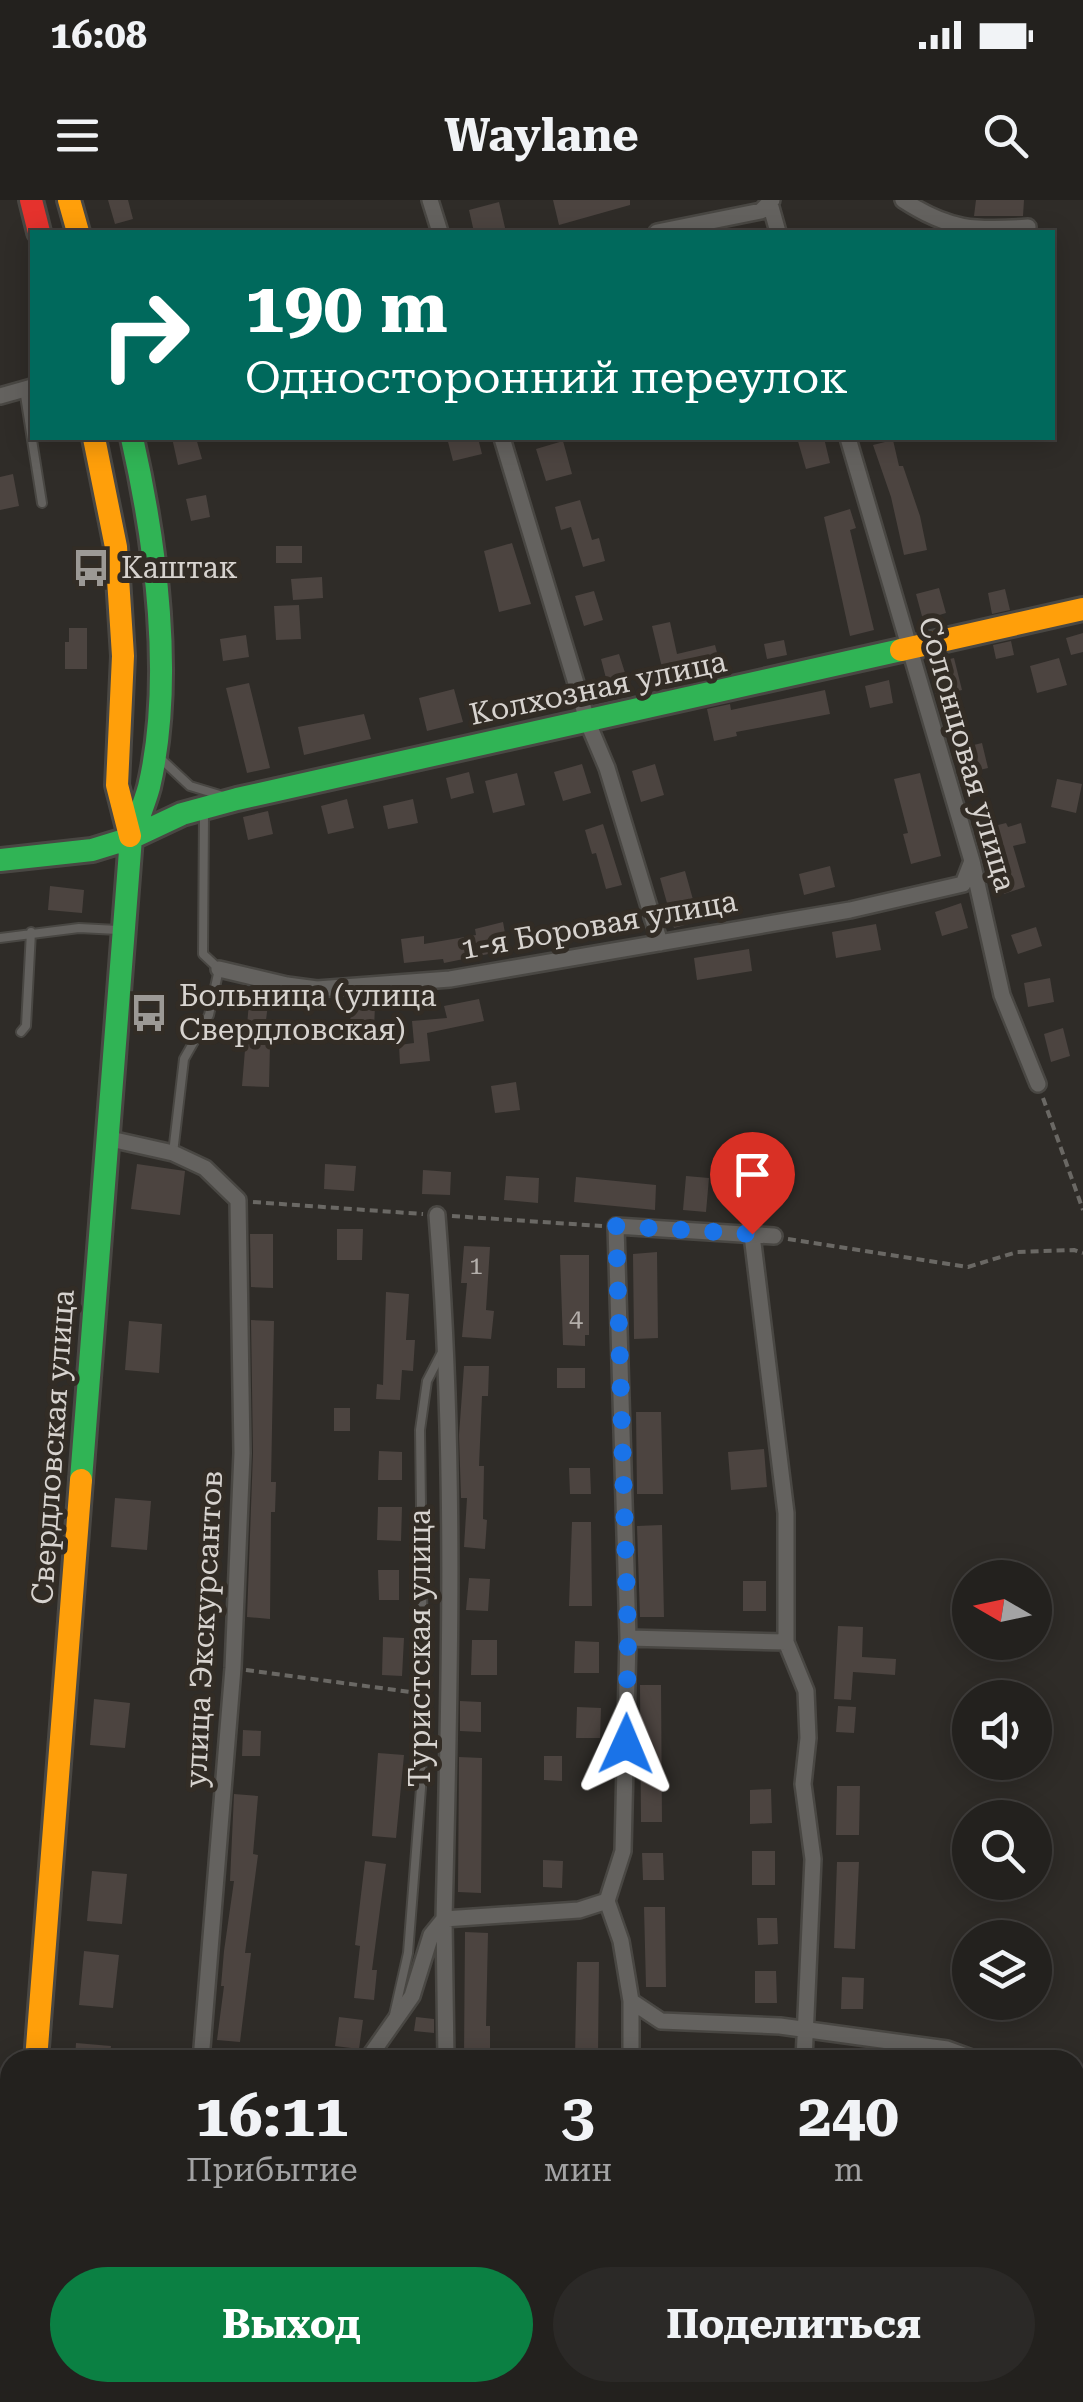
<!DOCTYPE html>
<html lang="ru">
<head>
<meta charset="utf-8">
<style>
	:root { --surface:#23211e; --page:#2b2927; --text:#f1f3f6; --muted:#a3a3a4; --line:#403e3c; --accent:#0b8043 }
	body { margin:0; font-family:"Roboto Serif",serif; background:var(--page); color:var(--text); height:100vh; display:flex; flex-direction:column; font-size:38px; white-space:nowrap }
	* { box-sizing:border-box; margin:0 }
	p { font-size:32px; color:var(--muted) }
	.icon { flex:none; width:55px; height:55px; fill:none; stroke:currentColor; stroke-width:2; stroke-linecap:round; stroke-linejoin:round }
	.map { position:relative; flex:1; overflow:hidden }
	.side { position:absolute; left:0px; top:1850px; width:1085px; height:352px; display:flex; flex-direction:column; background:var(--surface); border-radius:30px 30px 0 0; box-shadow:0 5px 25px #0003,0 0 0 2px var(--line) }
	.side>* { flex:none }
	.top-card { position:absolute; left:30px; top:30px; width:1025px; height:210px; border-radius:0px; box-shadow:0 5px 25px #0003,0 0 0 2px var(--line); background:#00695c; color:#fff; overflow:hidden }
	.needle { width:65px; rotate:279deg }
	.buttons { position:absolute; left:952px; top:1360px; display:grid; gap:20px }
	.buttons a { display:grid; place-items:center; width:100px; height:100px; border-radius:50%; background:var(--surface); box-shadow:0 5px 25px #0003,0 0 0 2px var(--line); font-size:50px }
	.pin { position:absolute; display:grid; place-items:center; width:85px; height:85px; color:#fff; margin:-102px -42px; border-radius:50% 50% 50% 0; rotate:-45deg; box-shadow:0 0 10px #0007 }
	.pin .icon { rotate:45deg }
	.me { position:absolute; width:110px; margin:-55px; rotate:1deg; stroke-linejoin:round; filter:drop-shadow(0 0 8px #0008) }
	.turn { display:flex; align-items:center; gap:35px; height:210px; padding:0 50px; font-size:45px }
	.turn .icon { width:130px; height:130px; stroke-width:2.5 }
	.turn b { display:block; font-size:70px; line-height:85px }
	.eta { display:flex; justify-content:space-evenly; align-items:center; height:170px; text-align:center }
	.eta b { font-size:60px; font-weight:700; line-height:70px }
	.button { display:flex; gap:20px; margin-top:auto; padding:20px 50px }
	.button a { flex:1; height:115px; border-radius:60px; background:var(--accent); color:#fff; font-size:40px; font-weight:700; line-height:115px; text-align:center }
	.button a+a { background:var(--page); color:var(--text) }
	.status { display:flex; justify-content:space-between; align-items:center; height:70px; padding:0 50px; background:var(--surface); direction:ltr }
	.status svg { height:28px; fill:currentColor }
	header { display:flex; justify-content:space-between; align-items:center; height:130px; padding:0 50px; background:var(--surface); font-size:45px; font-weight:700 }
	.map>svg:first-child { display:block }
	.building { fill:#4c4440 }
	.lines { fill:none; stroke-linecap:round; stroke-linejoin:round }
	.lane-casing { stroke:#494743; stroke-width:12 }
	.street-casing { stroke:#494743; stroke-width:20 }
	.fast-casing { stroke:#494743; stroke-width:28 }
	.slow-casing { stroke:#494743; stroke-width:28 }
	.jam-casing { stroke:#494743; stroke-width:28 }
	.path { stroke:#6a6864; stroke-width:4; stroke-dasharray:8 5; stroke-linecap:butt }
	.lane { stroke:#64625f; stroke-width:8 }
	.street { stroke:#64625f; stroke-width:15 }
	.fast { stroke:#30b455; stroke-width:22 }
	.slow { stroke:#ff9f0a; stroke-width:22 }
	.jam { stroke:#e5322d; stroke-width:22 }
	.route { stroke:#1a73e8; stroke-width:18; stroke-dasharray:0 32.4 }
	.labels { text-anchor:middle; stroke-width:10; stroke-linejoin:round; paint-order:stroke }
	.number-label { font-size:25px; fill:#b4afab }
	.poi-label { font-size:30px; fill:#d7d3cf; stroke:#322c25; text-anchor:start }
	.street-label { font-size:30px; fill:#d7d3cf; stroke:#322c25 }
</style>
</head>
<body>
<div class="status"><b>16:08</b><svg viewBox="0 0 49 12"><path d="M0 12V9h3v3zM5 12V6h3v6zM10 12V3h3v9zM15 12V0h3v12zM26 1h20v11H26zM47 4h2v5h-2z"/></svg></div>
<header><svg class="icon" aria-label="menu" viewBox="0 0 24 24"><path d="M4 6h16M4 12h16M4 18h16"/></svg>Waylane<svg class="icon" aria-label="search" viewBox="0 0 24 24"><circle cx="10" cy="10" r="6"/><path d="M15 15l6 6"/></svg></header>
<div class="map">
<svg width="1083" height="2202" viewBox="0 0 1083 2202">
	<rect width="100%" height="100%" fill="#2f2c28"/>
	<path class="building" d="M 108,0 L 128,0 L 133,19 L 115,24 Z
		M 553,0 L 630,0 L 630,5 L 559,25 Z
		M 976,0 L 1024,0 L 1023,16 L 974,16 Z
		M 499,2 L 506,32 L 474,32 L 469,10 Z
		M 172,238 L 196,238 L 202,259 L 178,265 Z
		M 447,238 L 478,238 L 482,254 L 453,261 Z
		M 797,238 L 824,238 L 830,263 L 806,269 Z
		M 893,240 L 899,266 L 903,266 L 920,316 L 927,350 L 904,355 L 891,297 L 873,245 Z
		M 563,241 L 572,274 L 546,281 L 536,249 Z
		M 13,274 L 19,306 L 0,310 L 0,277 Z
		M 206,295 L 210,317 L 191,321 L 186,299 Z
		M 580,300 L 592,340 L 599,338 L 605,361 L 583,367 L 571,327 L 561,330 L 555,307 Z
		M 850,309 L 856,328 L 850,330 L 874,430 L 850,436 L 824,317 Z
		M 512,343 L 531,404 L 499,412 L 484,351 Z
		M 276,346 L 302,346 L 302,363 L 276,363 Z
		M 322,377 L 323,398 L 293,400 L 291,379 Z
		M 939,388 L 946,413 L 923,420 L 916,394 Z
		M 1005,389 L 1010,410 L 992,414 L 988,393 Z
		M 594,391 L 603,420 L 584,426 L 575,396 Z
		M 299,405 L 301,439 L 276,440 L 274,406 Z
		M 670,422 L 677,454 L 715,445 L 720,464 L 664,476 L 652,426 Z
		M 69,428 L 87,428 L 87,469 L 65,469 L 65,442 L 69,442 Z
		M 1083,433 L 1083,452 L 1071,455 L 1066,438 Z
		M 246,435 L 249,457 L 223,461 L 220,439 Z
		M 784,440 L 787,455 L 767,459 L 764,444 Z
		M 1011,441 L 1014,455 L 996,459 L 993,445 Z
		M 619,454 L 626,476 L 607,482 L 601,459 Z
		M 954,458 L 962,490 L 936,496 L 928,464 Z
		M 1059,458 L 1067,485 L 1037,493 L 1030,466 Z
		M 889,480 L 893,503 L 870,508 L 865,486 Z
		M 249,483 L 270,568 L 247,573 L 226,488 Z
		M 454,489 L 463,522 L 427,531 L 419,498 Z
		M 825,490 L 830,514 L 736,532 L 737,536 L 714,541 L 707,509 L 730,504 L 731,510 Z
		M 364,514 L 371,539 L 304,555 L 298,527 Z
		M 982,543 L 988,568 L 967,573 L 961,548 Z
		M 582,564 L 591,593 L 563,601 L 554,572 Z
		M 655,564 L 664,595 L 641,602 L 632,571 Z
		M 469,572 L 474,593 L 451,599 L 446,578 Z
		M 517,573 L 525,605 L 493,613 L 485,581 Z
		M 920,573 L 941,656 L 911,664 L 903,634 L 908,633 L 894,579 Z
		M 1057,579 L 1082,584 L 1076,613 L 1051,607 Z
		M 347,599 L 354,628 L 328,634 L 321,606 Z
		M 413,599 L 418,623 L 388,629 L 383,606 Z
		M 268,611 L 273,634 L 248,640 L 243,617 Z
		M 1006,623 L 1008,627 L 1021,623 L 1026,643 L 1013,646 L 1025,687 L 1004,694 L 997,670 L 1005,667 L 994,626 Z
		M 603,624 L 622,685 L 606,689 L 596,653 L 592,654 L 585,630 Z
		M 830,666 L 835,687 L 804,695 L 799,674 Z
		M 685,671 L 699,721 L 674,728 L 660,678 Z
		M 50,686 L 84,690 L 82,713 L 48,710 Z
		M 961,703 L 968,728 L 942,736 L 935,712 Z
		M 503,722 L 508,750 L 444,763 L 443,759 L 404,763 L 401,739 L 424,736 L 424,744 L 476,735 L 475,729 Z
		M 876,724 L 881,750 L 836,758 L 832,732 Z
		M 1036,727 L 1042,746 L 1018,754 L 1011,735 Z
		M 749,749 L 752,771 L 697,780 L 694,758 Z
		M 1050,778 L 1054,802 L 1028,807 L 1024,783 Z
		M 479,799 L 484,821 L 427,833 L 430,861 L 400,864 L 399,845 L 414,843 L 412,821 L 447,818 L 444,806 Z
		M 249,802 L 268,804 L 263,844 L 270,844 L 269,887 L 242,886 Z
		M 351,805 L 375,806 L 374,829 L 350,827 Z
		M 1063,828 L 1070,856 L 1051,862 L 1044,834 Z
		M 516,882 L 520,910 L 495,913 L 491,886 Z
		M 137,964 L 185,971 L 180,1015 L 131,1009 Z
		M 325,964 L 356,966 L 354,991 L 324,989 Z
		M 423,970 L 451,972 L 450,995 L 422,994 Z
		M 506,976 L 539,978 L 538,1003 L 504,1000 Z
		M 686,976 L 709,978 L 706,1012 L 683,1010 Z
		M 576,977 L 656,985 L 655,1010 L 574,1002 Z
		M 337,1029 L 363,1029 L 362,1060 L 337,1060 Z
		M 250,1034 L 273,1034 L 273,1088 L 251,1087 Z
		M 464,1046 L 490,1047 L 486,1110 L 494,1111 L 491,1139 L 462,1137 L 467,1083 L 461,1083 Z
		M 657,1052 L 658,1138 L 634,1139 L 633,1054 Z
		M 560,1055 L 589,1055 L 589,1135 L 585,1135 L 585,1146 L 563,1145 Z
		M 386,1092 L 409,1094 L 406,1140 L 415,1140 L 413,1171 L 402,1170 L 400,1200 L 376,1199 L 377,1184 L 383,1185 Z
		M 251,1120 L 274,1121 L 271,1282 L 276,1282 L 275,1312 L 271,1312 L 270,1419 L 247,1417 L 253,1253 Z
		M 129,1121 L 162,1124 L 159,1173 L 125,1170 Z
		M 464,1166 L 489,1166 L 488,1196 L 482,1196 L 479,1266 L 484,1266 L 483,1319 L 487,1320 L 485,1349 L 464,1347 L 467,1298 L 461,1298 L 459,1235 Z
		M 557,1168 L 585,1168 L 585,1188 L 557,1188 Z
		M 334,1208 L 350,1208 L 350,1231 L 334,1231 Z
		M 636,1212 L 661,1212 L 663,1294 L 637,1294 Z
		M 764,1249 L 767,1287 L 731,1290 L 728,1252 Z
		M 379,1251 L 402,1252 L 402,1280 L 378,1280 Z
		M 569,1268 L 590,1268 L 591,1294 L 570,1294 Z
		M 115,1298 L 151,1301 L 147,1350 L 111,1347 Z
		M 378,1307 L 402,1307 L 401,1341 L 377,1340 Z
		M 572,1322 L 591,1322 L 592,1406 L 569,1406 Z
		M 662,1325 L 664,1417 L 640,1417 L 637,1326 Z
		M 378,1370 L 399,1370 L 399,1400 L 379,1400 Z
		M 469,1378 L 490,1379 L 488,1411 L 466,1410 Z
		M 743,1381 L 766,1381 L 766,1411 L 743,1411 Z
		M 838,1426 L 863,1427 L 862,1457 L 896,1459 L 895,1475 L 853,1472 L 851,1500 L 834,1499 Z
		M 383,1437 L 404,1438 L 402,1476 L 382,1475 Z
		M 472,1440 L 497,1440 L 497,1475 L 471,1475 Z
		M 575,1441 L 599,1442 L 599,1473 L 574,1473 Z
		M 640,1485 L 661,1485 L 662,1622 L 641,1622 Z
		M 94,1499 L 130,1503 L 125,1548 L 90,1545 Z
		M 460,1501 L 481,1502 L 481,1532 L 460,1531 Z
		M 838,1506 L 856,1507 L 854,1533 L 836,1532 Z
		M 577,1507 L 601,1508 L 600,1538 L 576,1538 Z
		M 243,1530 L 261,1531 L 260,1556 L 242,1556 Z
		M 378,1553 L 404,1555 L 396,1638 L 372,1636 Z
		M 544,1556 L 562,1556 L 562,1581 L 544,1580 Z
		M 459,1557 L 482,1558 L 481,1693 L 458,1692 Z
		M 837,1586 L 860,1586 L 859,1635 L 836,1635 Z
		M 771,1589 L 772,1623 L 750,1624 L 750,1590 Z
		M 234,1594 L 258,1596 L 253,1654 L 258,1655 L 245,1753 L 251,1753 L 240,1842 L 217,1840 L 224,1786 L 221,1786 L 224,1751 L 234,1681 L 230,1681 Z
		M 752,1651 L 775,1651 L 775,1685 L 752,1685 Z
		M 642,1653 L 663,1653 L 664,1680 L 643,1680 Z
		M 543,1660 L 563,1661 L 562,1688 L 543,1687 Z
		M 365,1661 L 386,1664 L 372,1770 L 377,1770 L 374,1800 L 354,1798 L 360,1746 L 355,1745 Z
		M 837,1662 L 859,1662 L 855,1749 L 834,1748 Z
		M 92,1671 L 127,1674 L 122,1724 L 87,1721 Z
		M 644,1707 L 665,1707 L 666,1787 L 646,1787 Z
		M 757,1718 L 777,1718 L 778,1744 L 758,1745 Z
		M 465,1732 L 488,1733 L 486,1826 L 490,1826 L 490,1859 L 464,1858 Z
		M 84,1751 L 119,1755 L 113,1808 L 79,1805 Z
		M 577,1762 L 599,1762 L 598,1856 L 575,1856 Z
		M 755,1771 L 776,1771 L 777,1803 L 755,1803 Z
		M 842,1777 L 864,1778 L 863,1809 L 841,1809 Z
		M 339,1817 L 363,1820 L 359,1849 L 335,1846 Z
		M 416,1817 L 434,1819 L 434,1833 L 414,1831 Z
		M 76,1843 L 111,1846 L 110,1860 L 75,1860 Z"/>
	<g class="lines">
		<g class="lane-casing">
			<path id="lane" d="M 24,189 L 42,303
				M 160,558 L 190,586 L 223,596
				M 0,738 L 79,728 L 118,730
				M 21,832 L 26,826 L 31,732
				M 173,953 L 184,859 L 209,815 L 219,769 L 203,754 L 204,613
				M 394,1815 L 408,1753 L 421,1588 L 423,1461 L 420,1230 L 427,1181 L 441,1154
				M 0,2171 L 10,2165
				M 506,2202 L 506,2192"/>
		</g>
		<g class="street-casing">
			<path id="street" d="M 430,0 L 440,32
				M 769,0 L 778,32
				M 903,0 C 949,30 975,31 1028,27
				M 657,32 L 761,11 L 772,0
				M 0,196 L 32,187
				M 502,238 L 588,523 L 607,568 L 660,743
				M 848,238 L 972,661 L 1002,795 L 1038,884
				M 219,769 L 287,785 L 317,789 L 450,779 L 850,710 L 963,684 L 972,661
				M 106,938 L 173,953 L 205,968 L 238,1000 L 242,1253 L 233,1468 L 201,1860
				M 752,1035 L 786,1313 L 786,1442 L 806,1491 L 808,1538 L 803,1584 L 813,1659 L 804,1860
				M 628,1438 L 786,1442
				M 631,1801 L 661,1821 L 780,1826 L 947,1849 L 977,1860
				M 367,1860 L 412,1796 L 431,1735 L 444,1719 C 450,1484 456,1249 437,1015
				M 446,1860 L 444,1719 L 579,1710 L 607,1701
				M 631,1860 L 631,1801 L 621,1741 L 607,1701 L 623,1651 L 628,1438 L 616,1026 L 774,1036
				M 630,2192 L 632,2202
				M 808,2192 L 808,2202
				M 154,2202 L 159,2192
				M 305,2202 L 306,2192
				M 1016,2202 L 1017,2192"/>
		</g>
		<g class="fast-casing">
			<path id="fast" d="M 0,660 L 92,650 L 131,638 L 182,614 L 237,599 L 901,450
				M 81,1280 L 131,638 C 137,621 144,605 149,587 C 174,480 156,344 132,238
				M 9,2202 L 10,2192"/>
		</g>
		<g class="slow-casing">
			<path id="slow" d="M 69,0 L 78,32
				M 94,238 L 116,347 L 123,456 L 117,585 L 130,636
				M 901,450 L 1083,409
				M 36,1860 L 81,1280"/>
		</g>
		<g class="jam-casing">
			<path id="jam" d="M 31,0 L 39,32"/>
		</g>
		<path class="path" d="M 1043,898 L 1083,1010
			M 253,1002 L 423,1014
			M 452,1016 L 602,1026
			M 788,1039 L 968,1067 L 1017,1052 L 1074,1050 L 1083,1053
			M 246,1470 L 410,1492"/>
		<use href="#lane" class="lane"/>
		<use href="#street" class="street"/>
		<use href="#fast" class="fast"/>
		<use href="#slow" class="slow"/>
		<use href="#jam" class="jam"/>
	</g>
	<g class="lines">
		<path class="route" d="M 626,1544 L 628,1438 L 616,1026 L 752,1034"/>
	</g>
	<defs>
		<g id="bus-bare" transform="scale(3)"><path d="M-5-6H5V4H4V6H2V4H-2V6H-4V4H-5ZM-3.5-4V0h7V-4ZM-3.5 1.2v1.5H-2V1.2ZM2 1.2v1.5H3.5V1.2Z" fill="#9c9995" stroke="#322c25" stroke-width="2.5" paint-order="stroke"/></g>
	</defs>
	<g fill-rule="evenodd">
		<use href="#bus-bare" x="91" y="368"/>
		<use href="#bus-bare" x="149" y="813"/>
	</g>
	<g class="labels">
		<g class="number-label">
			<text x="476" y="1074">1</text>
			<text x="576" y="1127">4</text>
		</g>
		<g class="poi-label">
			<text x="121" y="378">Каштак</text>
			<text x="179" y="806">Больница (улица<tspan x="179" dy="34">Свердловская)</tspan></text>
		</g>
		<g class="street-label">
			<text transform="translate(598 488) rotate(-12)" y="10">Колхозная улица</text>
			<text transform="translate(967 554) rotate(74)" y="10">Солонцовая улица</text>
			<text transform="translate(599 725) rotate(-10)" y="10">1-я Боровая улица</text>
			<text transform="translate(53 1247) rotate(-86)" y="10">Свердловская улица</text>
			<text transform="translate(204 1429) rotate(-87)" y="10">улица Экскурсантов</text>
			<text transform="translate(420 1448) rotate(-90)" y="10">Туристская улица</text>
		</g>
	</g>
</svg>
<div class="buttons">
<a><svg class="needle" viewBox="-14 -14 28 28"><path d="M0-13l5 13h-10z" fill="#e53935"/><path d="M0 13l5-13h-10z" fill="#a3a3a4"/></svg></a>
<a><svg class="icon" aria-label="sound" viewBox="0 0 24 24"><path d="M4 9h4l5-4v14l-5-4H4zM17 9q2 3 0 6"/></svg></a>
<a><svg class="icon" aria-label="search" viewBox="0 0 24 24"><circle cx="10" cy="10" r="6"/><path d="M15 15l6 6"/></svg></a>
<a><svg class="icon" aria-label="layers" viewBox="0 0 24 24"><path d="M12 4l9 5-9 5-9-5zM3 14l9 5 9-5"/></svg></a>
</div>
<div class="pin" style="left:752px;top:1034px;background:#d93025"><svg class="icon" aria-label="arrive" viewBox="0 0 24 24"><path d="M6 21V4h12l-3 4 3 4H6"/></svg></div>
<svg class="me" style="left:626px;top:1544px" viewBox="-20 -20 40 40"><path d="M0-17L14 15 0 8-14 15z" fill="#1a73e8" stroke="#fff" stroke-width="4"/></svg>
<div class="top-card">
<div class="turn"><svg class="icon" aria-label="right" viewBox="0 0 24 24"><path d="M7 20v-9h11M14 6l5 5-5 5"/></svg><div><b>190 m</b>Односторонний переулок</div></div>
</div>
<section class="side">
<div class="eta">
<div><b>16:11</b><p>Прибытие</p></div>
<div><b>3</b><p>мин</p></div>
<div><b>240</b><p>m</p></div>
</div>
<div class="button"><a>Выход</a><a>Поделиться</a></div>
</section>
</div>
</body>
</html>
